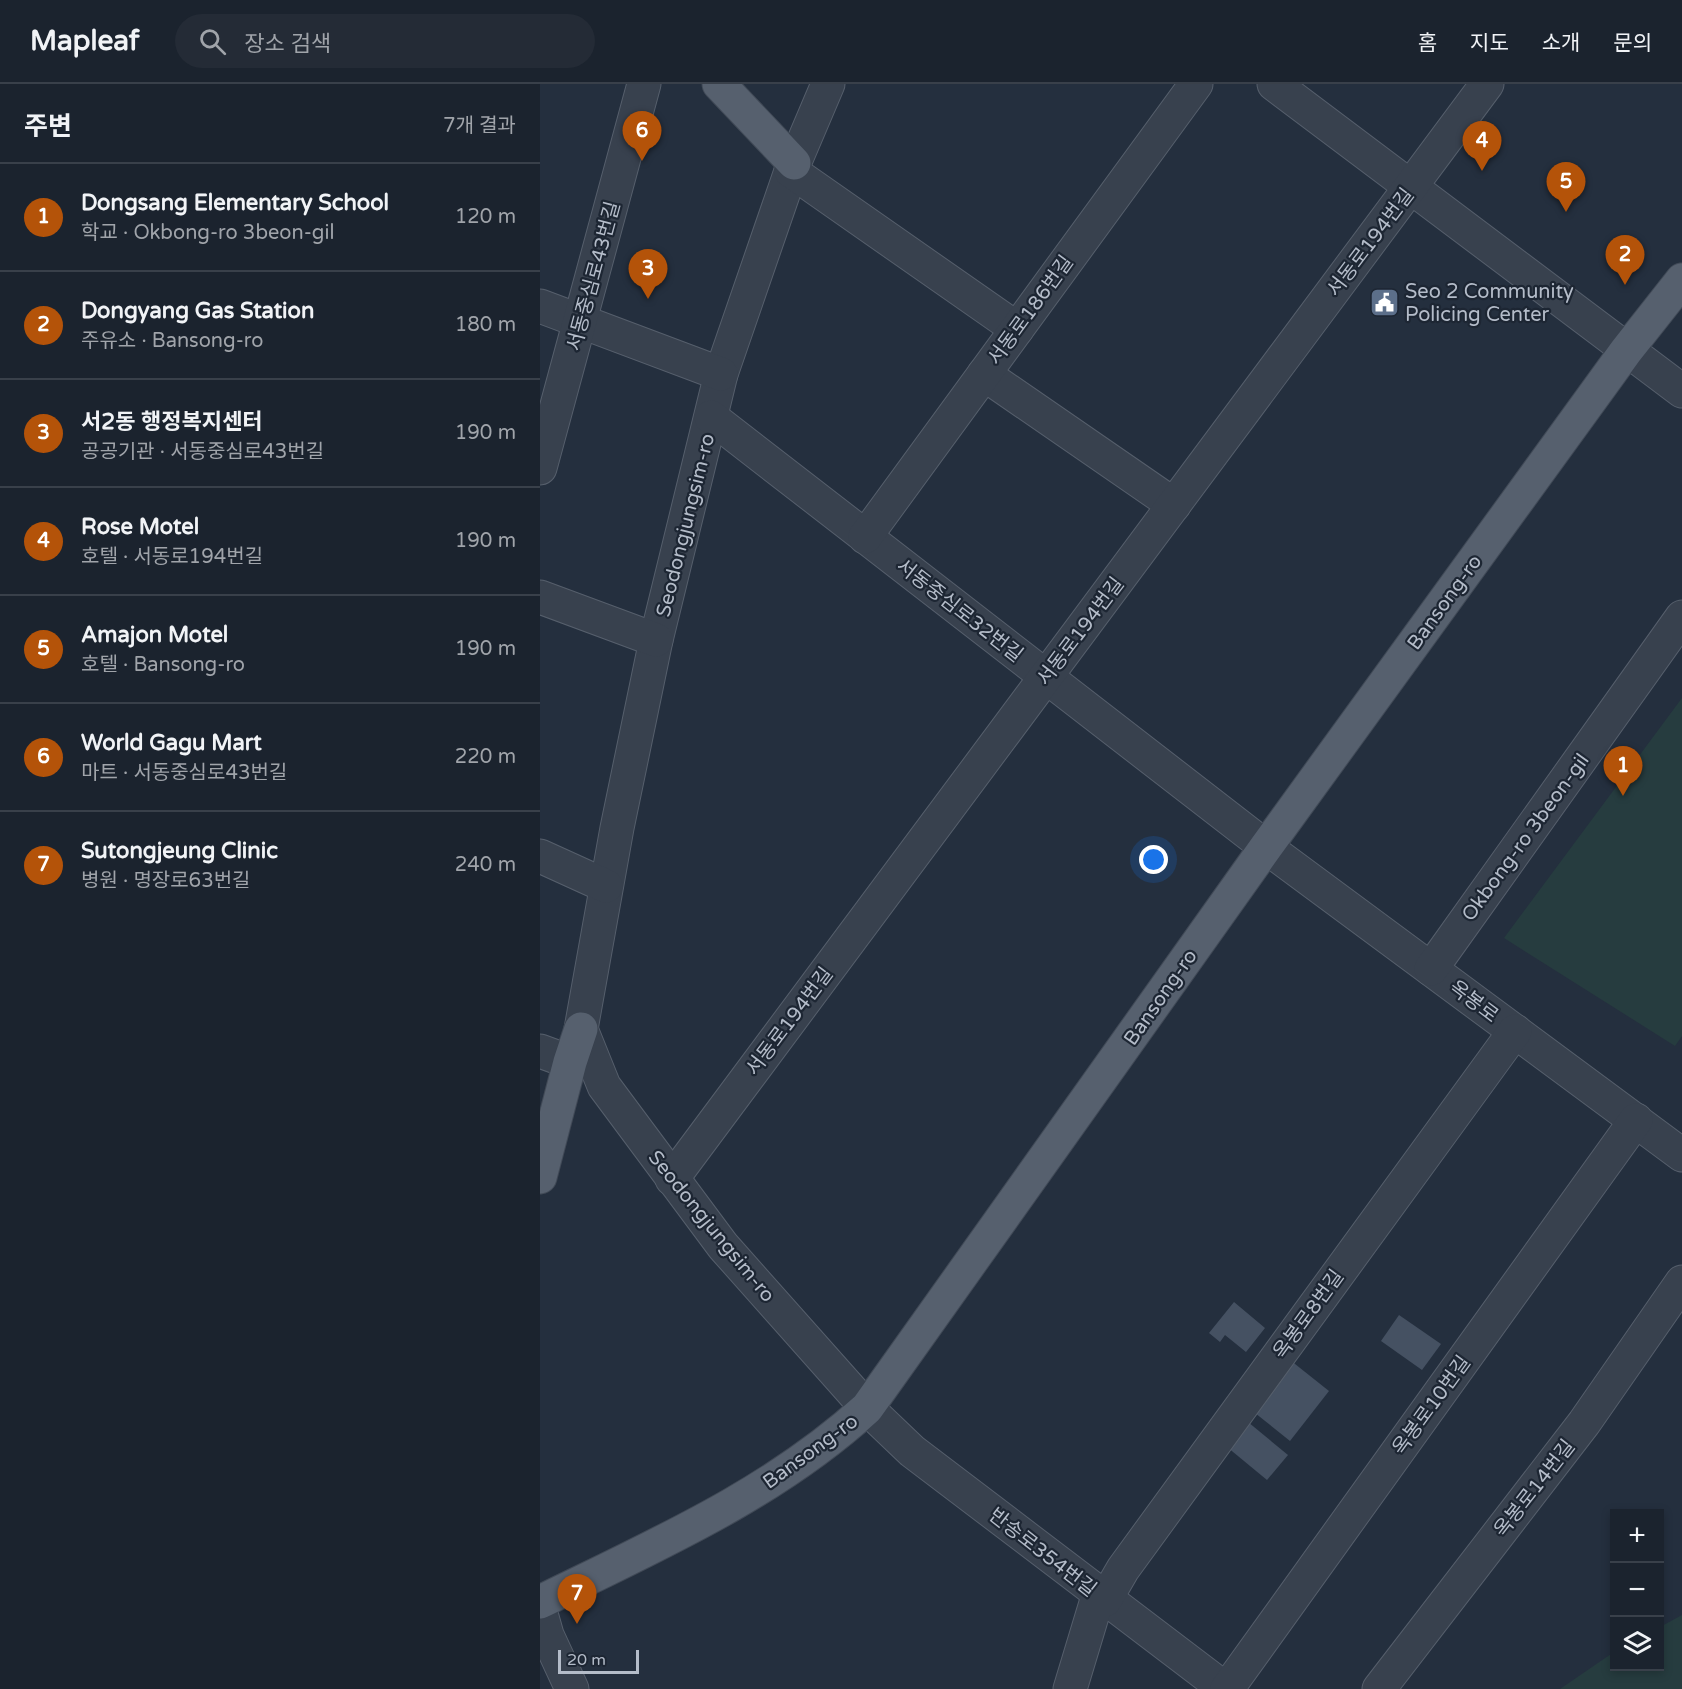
<!DOCTYPE html>
<html lang="ko">
<head>
<meta charset="utf-8">
<style>
	body { margin:0; font-family:"Varela Round","Noto Sans KR",sans-serif; background:#242b36; color:#f1f3f6 }
	.controls { position:absolute; right:18px; bottom:18px; display:grid; overflow:hidden; border-radius:0px; box-shadow:0 3px 9px #0003 }
	.controls button { width:54px; height:54px; display:grid; place-items:center; padding:0; border:0; border-bottom:2px solid #39404a; background:#1b232e; color:#f1f3f6; font:30px sans-serif }
	.scale { position:absolute; left:18px; bottom:15px; width:81px; box-sizing:border-box; padding-left:6px; border:3px solid #b4bcc9; border-top:0; font-size:16px; line-height:21px; white-space:nowrap; color:#b4bcc9; -webkit-text-stroke:4px #1d2633; paint-order:stroke }
	.you { position:absolute; left:614px; top:776px; width:21px; height:21px; margin:-15px; border:4px solid #fff; border-radius:50%; background:#1a73e8; box-shadow:0 0 0 9px #1a73e833 }
	.badge { display:grid; place-items:center; width:39px; height:39px; border-radius:50%; background:#b45309; color:#fff; font-size:20px; font-weight:700 }
	.pin { position:absolute; translate:-50% -50px; filter:drop-shadow(0 2px 3px #0008) }
	.pin::after { content:''; position:absolute; top:32px; width:21px; height:18px; background:inherit; clip-path:polygon(0 0,100% 0,50% 100%) }
	.list { margin:0; padding:0; list-style:none }
	h2 { display:flex; justify-content:space-between; align-items:center; height:78px; margin:0; padding:0 24px; font-size:26px }
	h2 small { font-size:20px; font-weight:400; color:#a0a4aa }
	.list li { display:grid; grid-template-columns:39px 1fr auto; gap:18px; align-items:center; box-sizing:border-box; height:108px; padding:0 24px; border-top:2px solid #39404a }
	.list b { display:block; font-size:22px; white-space:nowrap }
	.list p { margin:0; font-size:20px; white-space:nowrap; color:#a0a4aa }
	.list em { font-size:20px; font-style:normal; color:#a0a4aa }
	.icon { flex:none; width:33px; height:33px; fill:none; stroke:currentColor; stroke-width:2; stroke-linecap:round; stroke-linejoin:round }
	.map { position:relative; flex:none; width:1142px; height:1605px; overflow:hidden }
	header { display:flex; align-items:center; gap:36px; box-sizing:border-box; height:84px; padding:0 30px; background:#1b232e; border-bottom:2px solid #39404a }
	header strong { font-size:28px }
	nav { display:flex; gap:33px; margin-inline-start:auto; font-size:21px }
	.search { width:420px; height:54px; background:#242b36; display:flex; align-items:center; gap:15px; box-sizing:border-box; padding:0 21px; border-radius:33px; color:#a0a4aa; font-size:22px }
	main { display:flex }
	aside { flex:1; background:#1b232e }
	.map>svg:first-child { display:block }
</style>
</head>
<body>
<header>
<strong>Mapleaf</strong>
<div class="search"><svg class="icon" aria-label="search" viewBox="0 0 24 24"><circle cx="10" cy="10" r="6"/><path d="M15 15l6 6"/></svg>장소 검색</div>
<nav><a>홈</a><a>지도</a><a>소개</a><a>문의</a></nav>
</header>
<main>
<aside>
<h2>주변<small>7개 결과</small></h2>
<ul class="list">
<li><span class="badge">1</span><div><b>Dongsang Elementary School</b><p>학교 · Okbong-ro 3beon-gil</p></div><em>120 m</em></li>
<li><span class="badge">2</span><div><b>Dongyang Gas Station</b><p>주유소 · Bansong-ro</p></div><em>180 m</em></li>
<li><span class="badge">3</span><div><b>서2동 행정복지센터</b><p>공공기관 · 서동중심로43번길</p></div><em>190 m</em></li>
<li><span class="badge">4</span><div><b>Rose Motel</b><p>호텔 · 서동로194번길</p></div><em>190 m</em></li>
<li><span class="badge">5</span><div><b>Amajon Motel</b><p>호텔 · Bansong-ro</p></div><em>190 m</em></li>
<li><span class="badge">6</span><div><b>World Gagu Mart</b><p>마트 · 서동중심로43번길</p></div><em>220 m</em></li>
<li><span class="badge">7</span><div><b>Sutongjeung Clinic</b><p>병원 · 명장로63번길</p></div><em>240 m</em></li>
</ul>
</aside>
<div class="map">
<svg width="1142" height="1605" viewBox="0 0 1142 1605">
	<rect width="100%" height="100%" fill="#242f3e"/>
	<g fill="#263c3f">
		<polygon points="1142,614 1142,952 1135,962 964,854"/>
		<polygon points="1142,1531 1142,1605 1020,1605 1074,1568 1074,1582 1120,1582 1120,1543"/>
	</g>
	<g fill="#455162">
		<polygon points="694,1218 725,1244 706,1268 685,1251 680,1258 669,1249"/>
		<polygon points="859,1231 901,1260 882,1286 841,1257"/>
		<polygon points="750,1276 789,1307 750,1357 710,1325"/>
		<polygon points="708,1338 748,1371 727,1396 687,1363"/>
	</g>
	<g fill="none" stroke-linecap="round" stroke-linejoin="round">
		<defs>
			<g id="minor">
				<polyline points="288,0 251,87 181,290 116,556 77,744 41,945 64,1002 183,1162 327,1324 372,1367 685,1605"/>
				<polyline points="734,0 1142,307"/>
				<polyline points="251,87 477,245"/>
				<polyline points="0,222 181,290"/>
				<polyline points="444,290 634,421"/>
				<polyline points="171,333 726,763 1142,1071"/>
				<polyline points="0,384 104,0"/>
				<polyline points="325,453 656,0"/>
				<polyline points="0,513 116,556"/>
				<polyline points="0,772 66,802"/>
				<polyline points="891,885 1142,533"/>
				<polyline points="0,967 30,978"/>
				<polyline points="132,1095 947,0"/>
				<polyline points="0,1526 7,1551 32,1605"/>
				<polyline points="530,1605 556,1519 565,1516 583,1485 975,947"/>
				<polyline points="687,1605 1096,1036"/>
				<polyline points="839,1605 1044,1339 1142,1198"/>
			</g>
			<g id="major">
				<polyline points="179,0 254,79"/>
				<polyline points="0,1093 30,978 41,945"/>
				<path d="M0,1518C114,1462 233,1410 327,1324L726,763L1086,267L1142,196"/>
			</g>
		</defs>
		<use href="#minor" stroke="#565f6c" stroke-width="35"/>
		<use href="#major" stroke="#414a57" stroke-width="35"/>
		<use href="#minor" stroke="#38414e" stroke-width="33"/>
		<use href="#major" stroke="#56606e" stroke-width="33"/>
	</g>
	<defs>
		<symbol id="civic-square" viewBox="-11 -11 22 22"><rect x="-9" y="-9" width="18" height="18" rx="4" fill="#5c6f8a" stroke="#1d2633"/><path d="M-.6-6.5H3V-4.5H.6V-3L4-1V1h2V6H-6V1h2V-1L-.6-3ZM-1.2 2.5V6h2.4V2.5Z" fill="#fff"/></symbol>
	</defs>
	<g fill-rule="evenodd">
		<use href="#civic-square" x="828" y="202" width="33" height="33"/>
	</g>
	<g text-anchor="middle" stroke-width="4.5" stroke-linejoin="round" paint-order="stroke">
		<g font-size="20" fill="#b4bcc9" stroke="#1d2633">
			<text transform="translate(830 158) rotate(-53)" y="7">서동로194번길</text>
			<text transform="translate(53 192) rotate(-75)" y="7">서동중심로43번길</text>
			<text transform="translate(490 226) rotate(-54)" y="7">서동로186번길</text>
			<text transform="translate(145 441) rotate(-76)" y="7">Seodongjungsim-ro</text>
			<text transform="translate(904 518) rotate(-54)" y="7">Bansong-ro</text>
			<text transform="translate(420 526) rotate(38)" y="7">서동중심로32번길</text>
			<text transform="translate(540 547) rotate(-53)" y="7">서동로194번길</text>
			<text transform="translate(985 753) rotate(-54)" y="7">Okbong-ro 3beon-gil</text>
			<text transform="translate(620 913) rotate(-55)" y="7">Bansong-ro</text>
			<text transform="translate(934 917) rotate(37)" y="7">옥봉로</text>
			<text transform="translate(249 937) rotate(-53)" y="7">서동로194번길</text>
			<text transform="translate(172 1142) rotate(51)" y="7">Seodongjungsim-ro</text>
			<text transform="translate(768 1230) rotate(-54)" y="7">옥봉로8번길</text>
			<text transform="translate(891 1321) rotate(-54)" y="7">옥봉로10번길</text>
			<text transform="translate(270 1367) rotate(-36)" y="7">Bansong-ro</text>
			<text transform="translate(994 1404) rotate(-52)" y="7">옥봉로14번길</text>
			<text transform="translate(503 1468) rotate(38)" y="7">반송로354번길</text>
		</g>
		<g font-size="20" fill="#b4bcc9" stroke="#1d2633" text-anchor="start">
			<text x="865" y="214">Seo 2 Community<tspan x="865" dy="23">Policing Center</tspan></text>
		</g>
	</g>
</svg>
<div class="controls">
<button>+</button>
<button>−</button>
<button><svg class="icon" aria-label="layers" viewBox="0 0 24 24"><path d="M12 4l9 5-9 5-9-5zM3 14l9 5 9-5"/></svg></button>
</div>
<div class="scale">20 m</div>
<div class="you"></div>
<div class="pin badge" style="left:1083px;top:712px">1</div>
<div class="pin badge" style="left:1085px;top:201px">2</div>
<div class="pin badge" style="left:108px;top:215px">3</div>
<div class="pin badge" style="left:942px;top:87px">4</div>
<div class="pin badge" style="left:1026px;top:128px">5</div>
<div class="pin badge" style="left:102px;top:77px">6</div>
<div class="pin badge" style="left:37px;top:1540px">7</div>
</div>
</main>
</body>
</html>
